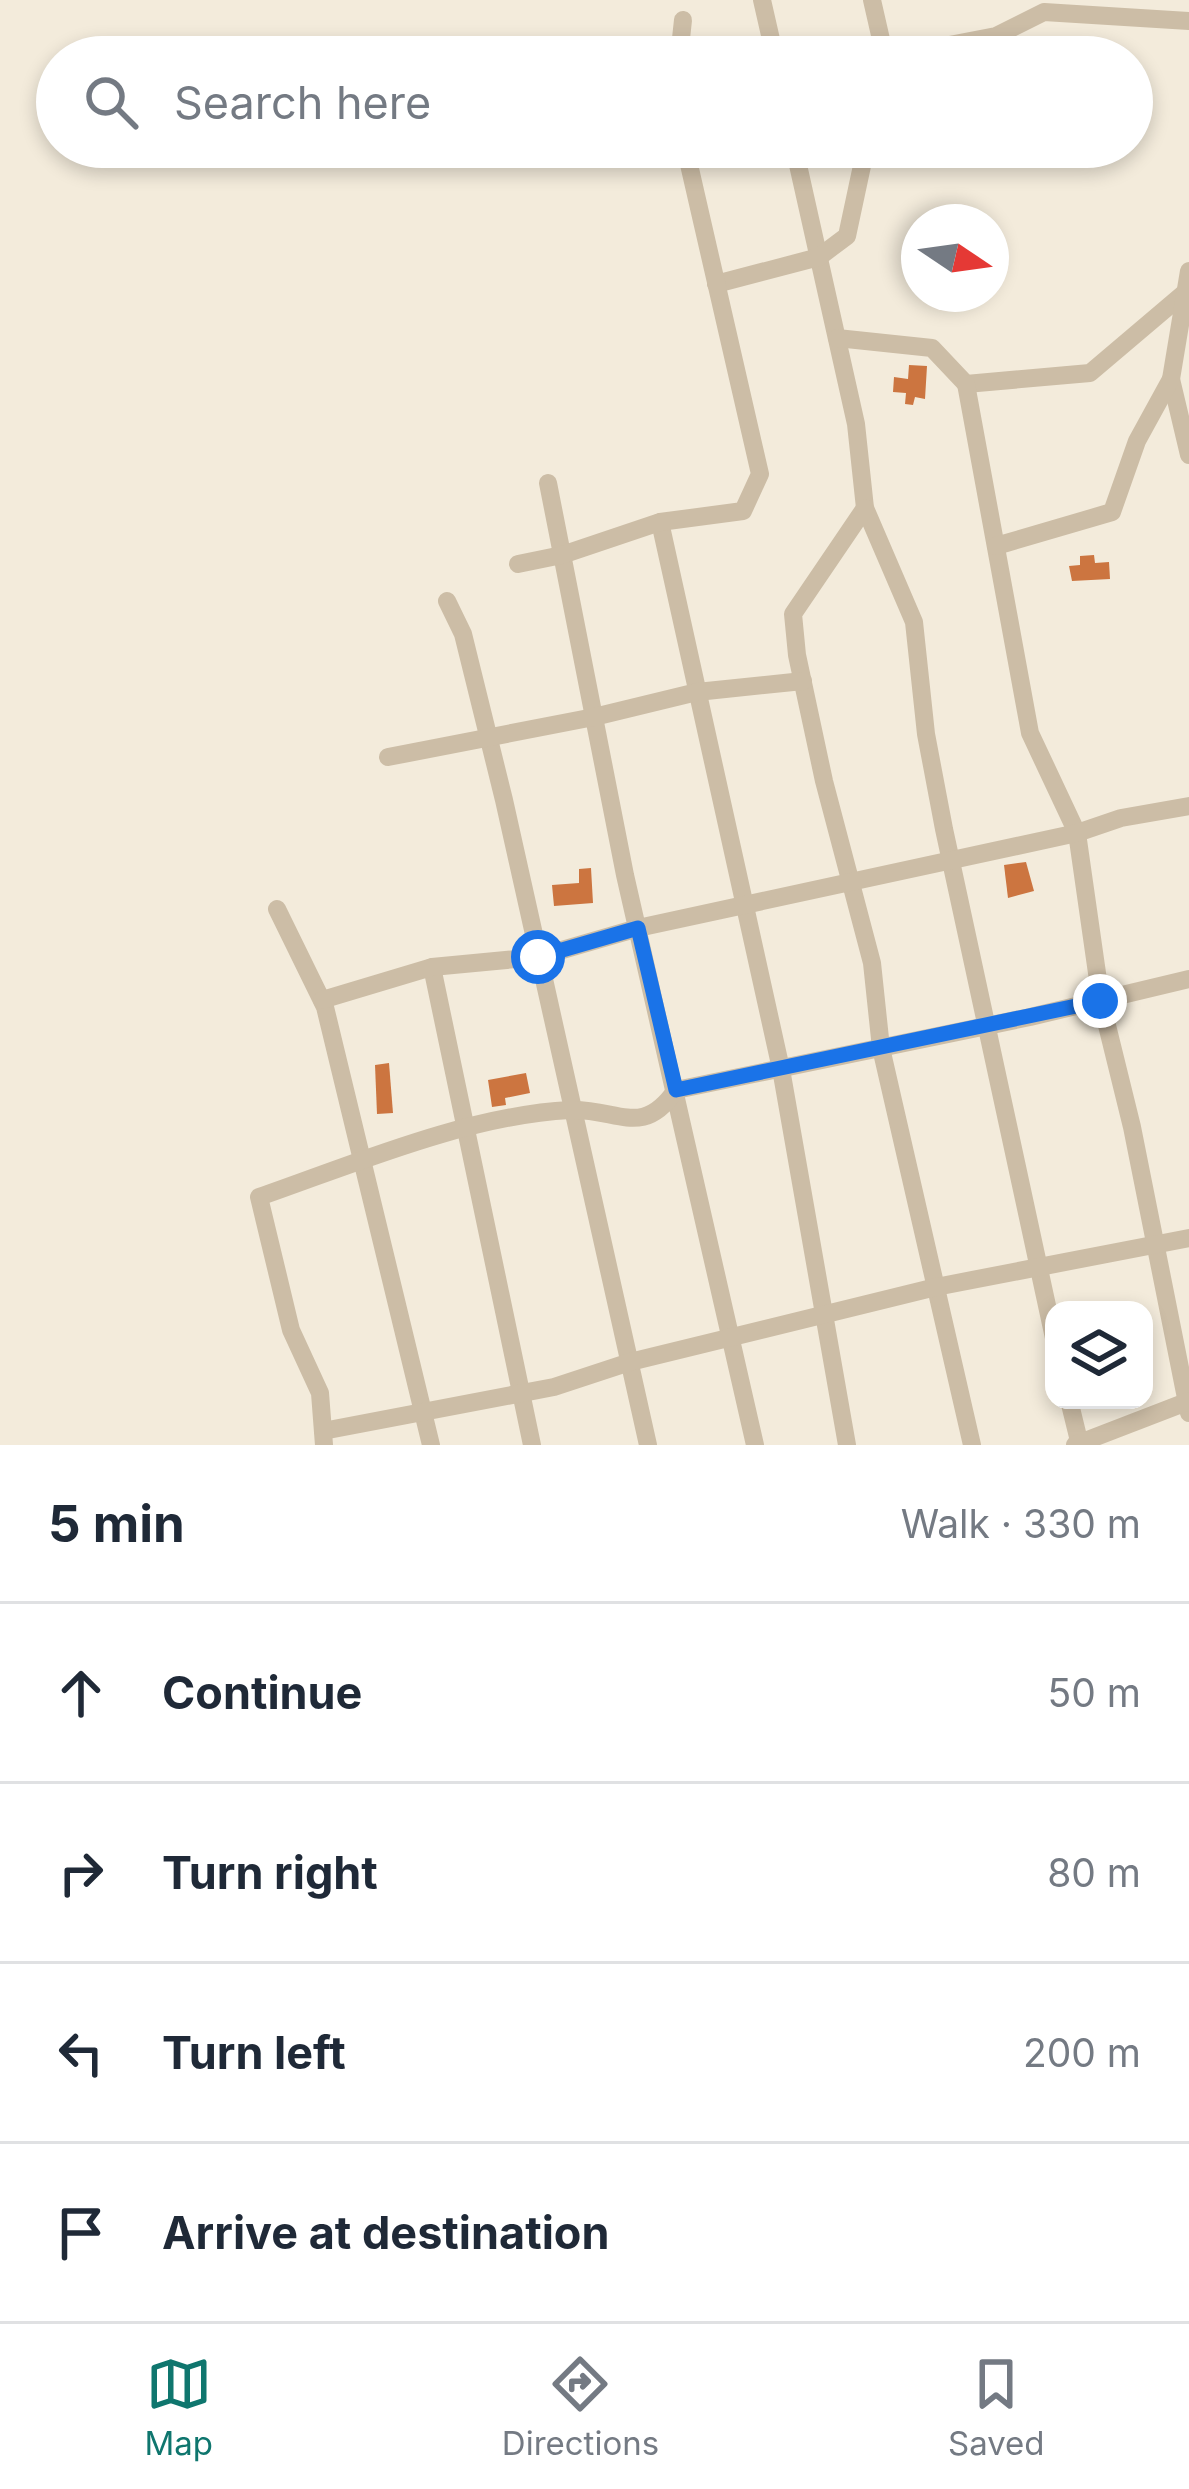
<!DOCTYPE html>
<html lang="en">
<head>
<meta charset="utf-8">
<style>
	body { margin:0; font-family:Inter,sans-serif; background:#f6f6f7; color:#1f2937 }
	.controls { position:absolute; right:36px; bottom:36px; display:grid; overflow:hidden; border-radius:24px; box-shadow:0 6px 18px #0003 }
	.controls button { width:108px; height:108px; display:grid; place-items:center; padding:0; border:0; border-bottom:3px solid #e0e1e3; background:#fff; color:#1f2937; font:60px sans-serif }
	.compass { position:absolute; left:901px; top:204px; width:108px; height:108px; border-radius:50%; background:#fff; box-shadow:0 6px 18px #0003; rotate:103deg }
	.stop { position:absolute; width:36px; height:36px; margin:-27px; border:9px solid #1a73e8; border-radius:50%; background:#fff }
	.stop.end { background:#1a73e8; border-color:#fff; box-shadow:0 3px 12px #0008 }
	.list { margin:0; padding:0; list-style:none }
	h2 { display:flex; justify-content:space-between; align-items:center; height:156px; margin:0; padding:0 48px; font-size:51px }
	h2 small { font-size:39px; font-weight:400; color:#747a83 }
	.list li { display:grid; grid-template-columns:78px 1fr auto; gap:36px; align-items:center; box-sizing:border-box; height:180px; padding:0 48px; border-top:3px solid #e0e1e3 }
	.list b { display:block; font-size:45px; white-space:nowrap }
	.list em { font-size:39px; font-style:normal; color:#747a83 }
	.icon { flex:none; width:66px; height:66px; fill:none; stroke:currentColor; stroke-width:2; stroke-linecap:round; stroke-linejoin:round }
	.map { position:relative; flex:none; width:1189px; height:1445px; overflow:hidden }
	.search { position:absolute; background:#fff; box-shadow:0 6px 18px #0003; left:36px; right:36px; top:36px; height:132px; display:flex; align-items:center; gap:30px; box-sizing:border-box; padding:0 42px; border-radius:66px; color:#747a83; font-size:45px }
	.sheet { height:876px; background:#fff }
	nav { display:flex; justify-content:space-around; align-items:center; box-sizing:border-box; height:168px; border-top:3px solid #e0e1e3; background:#fff; font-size:33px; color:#747a83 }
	nav a { display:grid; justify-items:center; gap:6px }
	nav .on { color:#0f766e }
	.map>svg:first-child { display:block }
</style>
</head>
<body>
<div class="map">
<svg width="1189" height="1445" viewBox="0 0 1189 1445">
	<rect width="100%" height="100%" fill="#f3ebdb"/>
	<g fill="#cc7540">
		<polygon points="909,365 927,366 925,399 915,397 913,405 905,404 906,393 893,392 894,377 908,379"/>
		<polygon points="1094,555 1095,563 1109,562 1110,579 1072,581 1069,566 1080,565 1080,556"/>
		<polygon points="1026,862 1034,891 1008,898 1004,865"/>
		<polygon points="591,868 593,903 554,906 552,885 579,883 579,869"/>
		<polygon points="389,1063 393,1113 377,1114 375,1065"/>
		<polygon points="526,1073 530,1093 505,1098 506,1105 492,1107 488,1080"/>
	</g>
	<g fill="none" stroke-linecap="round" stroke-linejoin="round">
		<g stroke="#ccbda6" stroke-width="18">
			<polyline points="762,0 775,57"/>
			<polyline points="872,0 885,57"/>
			<polyline points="679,57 683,20"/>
			<polyline points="887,57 996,36 1044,12 1189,21"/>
			<polyline points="794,147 856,424 865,508 914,622 926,734 944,829 1054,1338"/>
			<polyline points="716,284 819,257 847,236 866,147"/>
			<polyline points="837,338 932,348 966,384 1090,373 1189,289"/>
			<polyline points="1171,379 1189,455"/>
			<polyline points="966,384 1030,733 1077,833 1101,1001 1132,1127 1189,1413"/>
			<polyline points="548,483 625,875 755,1445"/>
			<polyline points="865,508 793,614 797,655 824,781 872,963 881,1048 972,1445"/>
			<polyline points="660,522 781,1069 847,1445"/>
			<polyline points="996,546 1112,512 1137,441 1171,379 1189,271"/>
			<polyline points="518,564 562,555 660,522 743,511 760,474 685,147"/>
			<polyline points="447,601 463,634 504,800 648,1445"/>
			<polyline points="388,757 594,717 697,692 803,681"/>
			<polyline points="277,909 325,1007 431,1445"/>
			<polyline points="432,967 532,1445"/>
			<polyline points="322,1000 432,967 538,957 638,928 1077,833 1121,818 1189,806"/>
			<polyline points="1069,1400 1080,1445"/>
			<polyline points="323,1431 554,1387 630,1362 936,1287 1189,1238"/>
			<path d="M324,1445L320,1393L291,1330L259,1197C354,1164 469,1115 570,1110C618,1108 642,1139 676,1090L1030,1017L1189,979"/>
			<polyline points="1075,1445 1189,1401"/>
		</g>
	</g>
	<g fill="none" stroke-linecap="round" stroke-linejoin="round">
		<polyline stroke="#1a73e8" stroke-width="15" points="538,957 638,928 676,1090 1100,1001"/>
	</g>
</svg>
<div class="controls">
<button><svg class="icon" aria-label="layers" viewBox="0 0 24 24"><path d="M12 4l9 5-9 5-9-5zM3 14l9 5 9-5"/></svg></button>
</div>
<svg class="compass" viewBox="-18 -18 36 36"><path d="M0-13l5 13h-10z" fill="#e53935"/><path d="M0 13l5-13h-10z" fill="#747a83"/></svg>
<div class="stop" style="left:538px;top:957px"></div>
<div class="stop end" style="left:1100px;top:1001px"></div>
<div class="search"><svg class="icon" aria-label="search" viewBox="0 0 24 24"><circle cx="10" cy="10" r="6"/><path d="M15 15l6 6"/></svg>Search here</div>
</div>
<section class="sheet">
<h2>5 min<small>Walk · 330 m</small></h2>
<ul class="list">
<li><svg class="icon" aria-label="ahead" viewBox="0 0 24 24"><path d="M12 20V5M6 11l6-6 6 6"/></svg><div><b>Continue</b></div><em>50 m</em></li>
<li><svg class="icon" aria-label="right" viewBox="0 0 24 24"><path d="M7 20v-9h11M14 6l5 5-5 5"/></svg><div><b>Turn right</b></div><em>80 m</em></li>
<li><svg class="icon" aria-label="left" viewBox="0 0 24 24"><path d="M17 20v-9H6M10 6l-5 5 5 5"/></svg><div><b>Turn left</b></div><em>200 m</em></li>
<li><svg class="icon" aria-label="arrive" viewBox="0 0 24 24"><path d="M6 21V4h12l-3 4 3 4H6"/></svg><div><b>Arrive at destination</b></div></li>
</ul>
</section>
<nav>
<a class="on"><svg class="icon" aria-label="map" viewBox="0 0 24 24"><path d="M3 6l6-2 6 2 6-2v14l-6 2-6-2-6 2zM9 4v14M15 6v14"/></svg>Map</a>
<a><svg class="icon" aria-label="directions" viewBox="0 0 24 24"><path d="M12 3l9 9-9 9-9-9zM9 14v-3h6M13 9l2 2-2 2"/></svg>Directions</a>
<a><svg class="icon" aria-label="saved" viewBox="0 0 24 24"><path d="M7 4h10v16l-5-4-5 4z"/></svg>Saved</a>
</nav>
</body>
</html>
